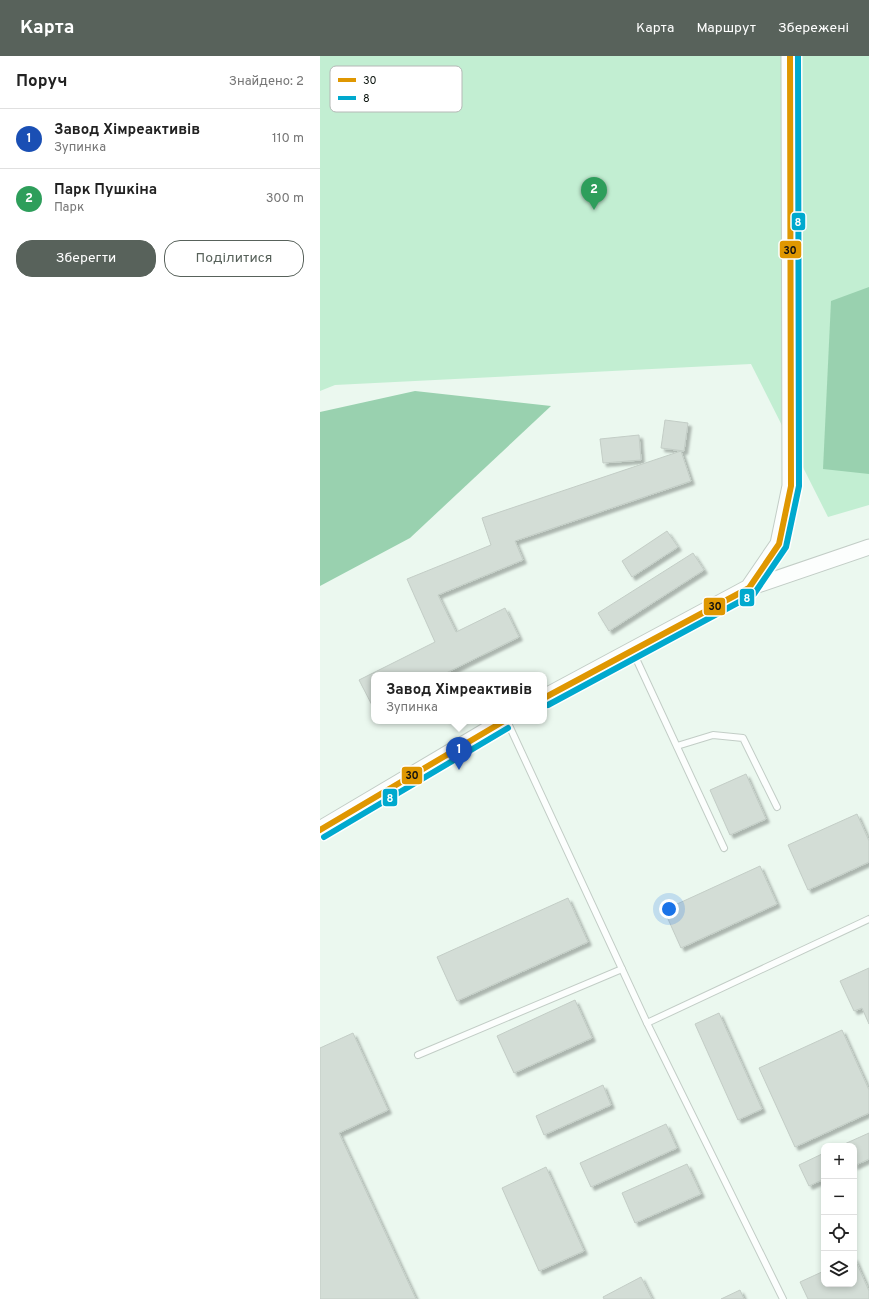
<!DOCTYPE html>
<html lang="uk">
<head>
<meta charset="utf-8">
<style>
	body { margin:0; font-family:Overpass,sans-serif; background:#f6f6f6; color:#222 }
	.controls { position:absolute; right:12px; bottom:12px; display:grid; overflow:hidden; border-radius:8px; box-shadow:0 2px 6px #0003 }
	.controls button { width:36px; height:36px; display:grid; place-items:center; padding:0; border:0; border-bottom:1px solid #e0e0e0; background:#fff; color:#222; font:20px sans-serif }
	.you { position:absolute; left:349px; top:853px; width:14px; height:14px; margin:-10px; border:3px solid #fff; border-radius:50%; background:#1a73e8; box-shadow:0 0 0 6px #1a73e833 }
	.badge { display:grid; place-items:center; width:26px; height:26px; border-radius:50%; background:#58625b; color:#fff; font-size:13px; font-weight:700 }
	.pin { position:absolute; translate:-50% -33px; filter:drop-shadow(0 1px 2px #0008) }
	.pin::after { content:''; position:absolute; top:21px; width:14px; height:12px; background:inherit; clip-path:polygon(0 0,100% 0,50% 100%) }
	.popup { position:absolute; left:51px; top:616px; width:176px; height:52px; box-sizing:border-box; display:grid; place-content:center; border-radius:8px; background:#fff; filter:drop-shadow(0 1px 3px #0005); font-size:13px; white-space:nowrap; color:#767676 }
	.popup b { font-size:15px; color:#222 }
	.popup::after { content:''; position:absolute; left:50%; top:100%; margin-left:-8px; border:8px solid transparent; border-top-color:#fff }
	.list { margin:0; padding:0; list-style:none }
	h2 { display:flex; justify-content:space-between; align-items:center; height:52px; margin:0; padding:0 16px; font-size:17px }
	h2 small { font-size:13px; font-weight:400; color:#767676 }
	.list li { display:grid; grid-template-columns:26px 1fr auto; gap:12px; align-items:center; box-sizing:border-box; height:60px; padding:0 16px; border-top:1px solid #e0e0e0 }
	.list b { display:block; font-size:15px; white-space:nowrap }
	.list p { margin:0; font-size:13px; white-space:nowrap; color:#767676 }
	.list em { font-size:13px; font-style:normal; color:#767676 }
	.actions { display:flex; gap:8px; padding:12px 16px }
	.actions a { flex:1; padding:9px 0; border:1px solid #58625b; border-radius:16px; text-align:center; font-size:14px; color:#58625b }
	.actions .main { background:#58625b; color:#fff }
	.icon { flex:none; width:22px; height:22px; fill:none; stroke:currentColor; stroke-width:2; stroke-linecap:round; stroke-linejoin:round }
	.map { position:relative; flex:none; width:549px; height:1243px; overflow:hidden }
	header { display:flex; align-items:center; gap:24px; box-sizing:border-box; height:56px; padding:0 20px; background:#58625b; color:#fff }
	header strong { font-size:19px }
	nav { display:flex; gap:22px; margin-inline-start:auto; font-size:14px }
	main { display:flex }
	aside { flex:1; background:#fff }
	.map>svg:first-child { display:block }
</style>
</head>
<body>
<header>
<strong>Карта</strong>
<nav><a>Карта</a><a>Маршрут</a><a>Збережені</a></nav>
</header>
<main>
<aside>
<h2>Поруч<small>Знайдено: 2</small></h2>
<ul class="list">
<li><span class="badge" style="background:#1a4fb4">1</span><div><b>Завод Хімреактивів</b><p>Зупинка</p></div><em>110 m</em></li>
<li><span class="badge" style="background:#2e9e5b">2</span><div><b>Парк Пушкіна</b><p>Парк</p></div><em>300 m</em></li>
</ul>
<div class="actions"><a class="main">Зберегти</a><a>Поділитися</a></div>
</aside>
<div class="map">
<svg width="549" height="1243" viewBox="0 0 549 1243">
	<defs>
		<filter id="shadow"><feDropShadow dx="3.5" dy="3.5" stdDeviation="1" flood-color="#0004"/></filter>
	</defs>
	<rect width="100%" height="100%" fill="#ebf8ef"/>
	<polygon fill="#c2eed2" points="0,0 549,0 549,449 508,461 431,308 15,329 0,335"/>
	<g fill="#99d1af">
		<polygon points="549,231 549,418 503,413 511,245"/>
		<polygon points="95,335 231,350 90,482 0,530 0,356"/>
	</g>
	<g fill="#d3ddd6" stroke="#c3cdc6" filter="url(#shadow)">
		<polygon points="345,364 368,367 364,395 341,392"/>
		<polygon points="319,379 321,404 283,407 280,383"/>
		<polygon points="361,395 371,425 195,485 203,504 118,539 136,576 185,552 199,581 122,619 54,619 54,653 39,624 115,586 87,523 171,489 162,462"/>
		<polygon points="347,475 358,491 312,521 302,505"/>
		<polygon points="373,497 384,514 289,575 278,557"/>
		<polygon points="426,718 446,763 410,779 390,734"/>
		<polygon points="537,758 549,785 549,806 488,834 468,789"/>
		<polygon points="440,810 457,848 361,892 344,854"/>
		<polygon points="248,842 268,886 137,945 117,901"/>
		<polygon points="549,912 549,968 542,952 534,955 520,925"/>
		<polygon points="255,944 272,982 194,1017 177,980"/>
		<polygon points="399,957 442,1053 418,1064 375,968"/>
		<polygon points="522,974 549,1034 549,1057 475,1091 439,1012"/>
		<polygon points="33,977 68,1054 19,1077 96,1243 0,1243 0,992"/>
		<polygon points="283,1029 291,1049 224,1079 216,1060"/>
		<polygon points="346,1068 357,1092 271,1131 260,1107"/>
		<polygon points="549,1077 549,1103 534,1110 534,1090 520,1090"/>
		<polygon points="504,1097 504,1123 489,1130 479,1109"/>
		<polygon points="367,1108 381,1138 315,1167 302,1137"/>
		<polygon points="226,1111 264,1195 219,1215 182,1132"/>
		<polygon points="534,1201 549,1235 549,1243 488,1243 480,1226 504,1215 504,1228 534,1228"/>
		<polygon points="321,1221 332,1243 284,1243 283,1241"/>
		<polygon points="420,1234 424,1243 401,1243"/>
	</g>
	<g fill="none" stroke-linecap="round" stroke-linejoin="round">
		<defs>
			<g id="service">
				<polyline points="313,596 404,792"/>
				<polyline points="187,665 327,967 463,1243"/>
				<polyline points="357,690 393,679 423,682 457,751"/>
				<polyline points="327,967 549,863"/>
				<polyline points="98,999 302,913"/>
			</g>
			<polyline id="tertiary" points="429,532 549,491"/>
			<g id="secondary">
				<polyline points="224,642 429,532 459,488 471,430 470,0"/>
				<polyline points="0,774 184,665"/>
			</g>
		</defs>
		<use href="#service" stroke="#c2cdc6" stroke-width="8"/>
		<use href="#tertiary" stroke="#c2cdc6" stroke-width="17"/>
		<use href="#secondary" stroke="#c2cdc6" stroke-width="19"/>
		<use href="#service" stroke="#fcfefd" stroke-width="6"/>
		<use href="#tertiary" stroke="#fcfefd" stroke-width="15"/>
		<use href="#secondary" stroke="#fcfefd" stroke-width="17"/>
		<defs>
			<g id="bus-1">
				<polyline points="224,642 429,532 459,488 471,430 470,0"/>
				<polyline points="0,774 184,665"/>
			</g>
			<g id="bus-2">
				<polyline points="228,649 434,538 466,491 479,430 478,0"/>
				<polyline points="4,781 188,672"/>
			</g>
		</defs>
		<use href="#bus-1" stroke="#fff" stroke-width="9"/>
		<use href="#bus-2" stroke="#fff" stroke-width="9"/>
		<use href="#bus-1" stroke="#df9701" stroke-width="6"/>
		<use href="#bus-2" stroke="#00a9ce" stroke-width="6"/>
	</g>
	<rect x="10" y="10" width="132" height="46" rx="6" fill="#fff" stroke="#b5b8b6" stroke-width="1"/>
	<rect x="18" y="22" width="18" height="4" fill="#df9701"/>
	<rect x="18" y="40" width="18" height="4" fill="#00a9ce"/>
	<g font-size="11" fill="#09120c">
		<text x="43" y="28">30</text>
		<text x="43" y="46">8</text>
	</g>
	<g stroke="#fff" stroke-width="1.5">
		<rect x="471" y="156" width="15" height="19" rx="4" fill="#00a9ce"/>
		<rect x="459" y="184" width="23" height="19" rx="4" fill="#df9701"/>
		<rect x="419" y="532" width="16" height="19" rx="4" fill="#00a9ce"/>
		<rect x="383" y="541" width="23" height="19" rx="4" fill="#df9701"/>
		<rect x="81" y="710" width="22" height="19" rx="4" fill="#df9701"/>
		<rect x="62" y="732" width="16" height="19" rx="4" fill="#00a9ce"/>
	</g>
	<g font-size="11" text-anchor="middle" font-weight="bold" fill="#fff">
		<text x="478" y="170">8</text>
		<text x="427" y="546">8</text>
		<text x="70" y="746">8</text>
	</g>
	<g font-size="11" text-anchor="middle" font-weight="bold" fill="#111">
		<text x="470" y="198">30</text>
		<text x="395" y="554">30</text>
		<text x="92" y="723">30</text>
	</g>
</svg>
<div class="controls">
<button>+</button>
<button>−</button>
<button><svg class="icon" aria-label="locate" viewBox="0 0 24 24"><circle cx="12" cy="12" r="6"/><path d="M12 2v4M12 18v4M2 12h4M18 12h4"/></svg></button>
<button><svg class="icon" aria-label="layers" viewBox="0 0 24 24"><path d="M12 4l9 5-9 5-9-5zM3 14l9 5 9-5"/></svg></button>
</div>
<div class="you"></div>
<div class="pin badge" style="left:139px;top:714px;background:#1a4fb4">1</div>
<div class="popup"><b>Завод Хімреактивів</b>Зупинка</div>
<div class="pin badge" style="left:274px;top:154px;background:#2e9e5b">2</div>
</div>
</main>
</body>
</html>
